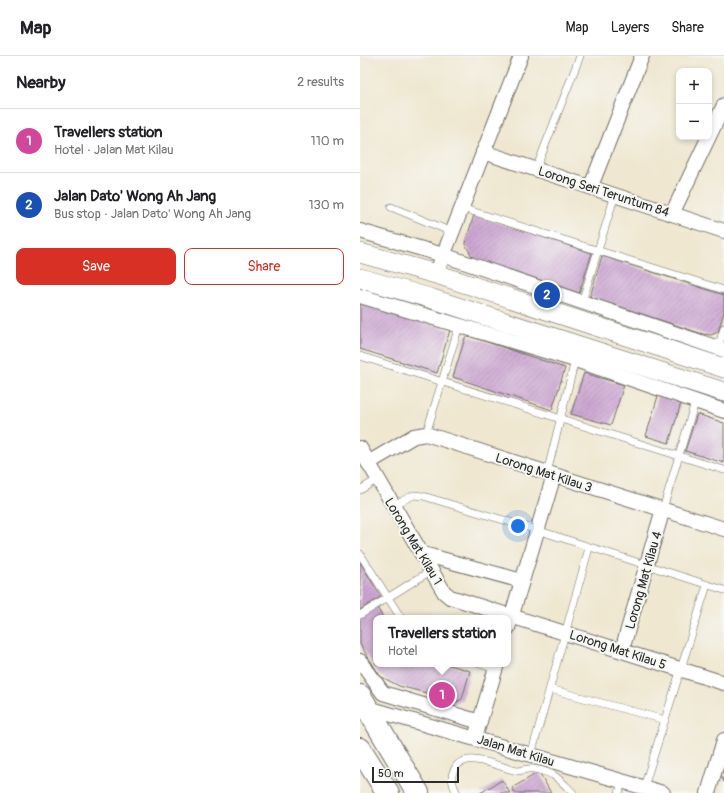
<!DOCTYPE html>
<html lang="en">
<head>
<meta charset="utf-8">
<style>
	body { margin:0; font-family:Pangolin,sans-serif; background:#f2f2f2; color:#202124 }
	.controls { position:absolute; right:12px; top:12px; display:grid; overflow:hidden; border-radius:8px; box-shadow:0 2px 6px #0003 }
	.controls button { width:36px; height:36px; display:grid; place-items:center; padding:0; border:0; border-bottom:1px solid #e0e0e0; background:#fff; color:#202124; font:20px sans-serif }
	.scale { position:absolute; left:12px; bottom:10px; width:87px; box-sizing:border-box; padding-left:4px; border:2px solid #2b2b2b; border-top:0; font-size:11px; line-height:14px; white-space:nowrap; color:#2b2b2b; -webkit-text-stroke:3px #f6f6f2; paint-order:stroke }
	.you { position:absolute; left:158px; top:470px; width:14px; height:14px; margin:-10px; border:3px solid #fff; border-radius:50%; background:#1a73e8; box-shadow:0 0 0 6px #1a73e833 }
	.badge { display:grid; place-items:center; width:26px; height:26px; border-radius:50%; background:#d93025; color:#fff; font-size:13px; font-weight:700 }
	.pin { position:absolute; translate:-50% -50%; border:2px solid #fff; box-shadow:0 1px 4px #0006 }
	.popup { position:absolute; left:13px; top:559px; width:138px; height:52px; box-sizing:border-box; display:grid; place-content:center; border-radius:8px; background:#fff; filter:drop-shadow(0 1px 3px #0005); font-size:13px; white-space:nowrap; color:#757577 }
	.popup b { font-size:15px; color:#202124 }
	.popup::after { content:''; position:absolute; left:50%; top:100%; margin-left:-8px; border:8px solid transparent; border-top-color:#fff }
	.list { margin:0; padding:0; list-style:none }
	h2 { display:flex; justify-content:space-between; align-items:center; height:52px; margin:0; padding:0 16px; font-size:17px }
	h2 small { font-size:13px; font-weight:400; color:#757577 }
	.list li { display:grid; grid-template-columns:26px 1fr auto; gap:12px; align-items:center; box-sizing:border-box; height:64px; padding:0 16px; border-top:1px solid #e0e0e0 }
	.list b { display:block; font-size:15px; white-space:nowrap }
	.list p { margin:0; font-size:13px; white-space:nowrap; color:#757577 }
	.list em { font-size:13px; font-style:normal; color:#757577 }
	.actions { display:flex; gap:8px; padding:12px 16px }
	.actions a { flex:1; padding:9px 0; border:1px solid #d93025; border-radius:8px; text-align:center; font-size:14px; color:#d93025 }
	.actions .main { background:#d93025; color:#fff }
	.map { position:relative; flex:none; width:364px; height:737px; overflow:hidden }
	header { display:flex; align-items:center; gap:24px; box-sizing:border-box; height:56px; padding:0 20px; background:#fff; border-bottom:1px solid #e0e0e0 }
	header strong { font-size:19px }
	nav { display:flex; gap:22px; margin-inline-start:auto; font-size:14px }
	main { display:flex }
	aside { flex:1; background:#fff }
	.map>svg:first-child { display:block }
</style>
</head>
<body>
<header>
<strong>Map</strong>
<nav><a>Map</a><a>Layers</a><a>Share</a></nav>
</header>
<main>
<aside>
<h2>Nearby<small>2 results</small></h2>
<ul class="list">
<li><span class="badge" style="background:#d1479c">1</span><div><b>Travellers station</b><p>Hotel · Jalan Mat Kilau</p></div><em>110 m</em></li>
<li><span class="badge" style="background:#1a4fb4">2</span><div><b>Jalan Dato' Wong Ah Jang</b><p>Bus stop · Jalan Dato' Wong Ah Jang</p></div><em>130 m</em></li>
</ul>
<div class="actions"><a class="main">Save</a><a>Share</a></div>
</aside>
<div class="map">
<svg width="364" height="737" viewBox="0 0 364 737">
	<defs>
		<pattern id="building-hatch" width="6" height="6" patternUnits="userSpaceOnUse"><rect width="6" height="6" fill="#cca5d2"/><path d="M-1 1l2-2M0 6l6-6M5 7l2-2" fill="none" stroke="#a687ab"/></pattern>
	</defs>
	<rect width="100%" height="100%" fill="#f6f6f2"/>
	<filter id="ink" filterUnits="userSpaceOnUse"><feTurbulence type="fractalNoise" baseFrequency=".025" numOctaves="2"/><feDisplacementMap in="SourceGraphic" scale="8" xChannelSelector="R" yChannelSelector="G"/><feConvolveMatrix kernelMatrix="1 2 1 2 8 2 1 2 1" color-interpolation-filters="sRGB"/></filter>
	<filter id="wash" filterUnits="userSpaceOnUse"><feTurbulence type="fractalNoise" baseFrequency=".012" numOctaves="4" result="noise"/><feDisplacementMap in="SourceGraphic" scale="16" xChannelSelector="R" yChannelSelector="G"/><feGaussianBlur stdDeviation="0.9" result="paint"/><feColorMatrix in="noise" values="0 0 0 0 0 0 0 0 0 0 0 0 0 0 0 0 0 1.4 0 .05"/><feComposite in="paint" operator="in"/></filter>
	<g filter="url(#wash)">
		<rect width="100%" height="100%" fill="#efe7d0"/>
		<g id="blocks">
			<g fill="url(#building-hatch)">
				<polygon points="114,159 232,197 219,237 113,202 105,188"/>
				<polygon points="242,200 364,239 364,256 358,276 351,279 343,278 230,241"/>
				<polygon points="0,245 90,274 77,317 0,293"/>
				<polygon points="106,279 205,312 192,354 93,321"/>
				<polygon points="224,317 264,329 251,369 211,358"/>
				<polygon points="298,340 321,347 309,387 286,380"/>
				<polygon points="337,358 364,367 364,407 325,395"/>
				<polygon points="0,506 21,541 0,554"/>
				<polygon points="17,551 23,562 16,562 16,608 87,608 110,615 102,643 91,649 86,647 86,642 39,630 20,620 0,588 0,562"/>
				<polygon points="364,709 364,726 361,720"/>
				<polygon points="179,716 191,737 155,737 152,732"/>
				<polygon points="142,724 150,737 120,737"/>
			</g>
		</g>
	</g>
	<g filter="url(#ink)">
		<use href="#blocks" fill-opacity="0" stroke="#706d65" stroke-width="1"/>
		<g fill="none" stroke-linecap="round" stroke-linejoin="round">
			<defs>
				<g id="service">
					<polyline points="176,113 220,0"/>
					<polyline points="31,151 92,176"/>
					<polyline points="102,152 364,234"/>
					<polyline points="222,246 255,139"/>
					<polyline points="358,292 364,272"/>
					<polyline points="0,300 364,414"/>
					<polyline points="66,378 99,270"/>
					<polyline points="187,417 215,304"/>
					<polyline points="0,434 18,423"/>
					<polyline points="33,449 54,439 63,440 177,474 364,534"/>
					<polyline points="303,453 335,346"/>
					<polyline points="0,498 41,562"/>
					<polyline points="0,559 72,514"/>
					<polyline points="119,608 136,613"/>
					<polyline points="190,633 305,664"/>
					<polyline points="171,699 229,492"/>
					<polyline points="284,731 347,529"/>
					<path d="M97,737C93,730 90,721 94,714C104,692 141,712 157,715C161,715 164,713 169,713C174,712 187,716 193,719C200,723 207,731 213,737"/>
					<polyline points="259,737 262,725"/>
				</g>
				<g id="minor">
					<polyline points="123,96 364,175"/>
					<polyline points="231,130 282,0"/>
					<polyline points="312,158 364,49"/>
					<polyline points="0,175 83,199 364,294"/>
					<polyline points="76,218 161,0"/>
					<polyline points="0,240 215,304 364,355"/>
					<polyline points="0,392 84,536 90,541 364,627"/>
					<polyline points="8,407 54,380 66,378 364,473"/>
					<polyline points="63,498 162,525"/>
					<polyline points="148,572 194,419"/>
					<polyline points="262,594 303,453"/>
					<polyline points="0,605 23,637 120,666"/>
					<polyline points="8,652 303,737"/>
					<polyline points="117,675 137,608"/>
					<polyline points="348,737 364,684"/>
				</g>
				<g id="secondary">
					<polyline points="0,197 76,218 364,312"/>
					<polyline points="0,222 73,243 364,336"/>
				</g>
				<g id="trunk">
					<polyline points="0,640 58,737"/>
					<polyline points="0,693 28,737"/>
				</g>
			</defs>
			<use href="#service" stroke="#706d65" stroke-width="8"/>
			<use href="#minor" stroke="#706d65" stroke-width="16"/>
			<use href="#secondary" stroke="#706d65" stroke-width="20"/>
			<use href="#trunk" stroke="#706d65" stroke-width="24"/>
			<use href="#service" stroke="#fff" stroke-width="7"/>
			<use href="#minor" stroke="#fff" stroke-width="14"/>
			<use href="#secondary" stroke="#fff" stroke-width="19"/>
			<use href="#trunk" stroke="#fff" stroke-width="22"/>
		</g>
	</g>
	<g text-anchor="middle" stroke-width="4" stroke-linejoin="round" paint-order="stroke">
		<g font-size="13" fill="#2b2b2b" stroke="#f6f6f2">
			<text transform="translate(244 135) rotate(18)" y="5">Lorong Seri Teruntum 84</text>
			<text transform="translate(184 416) rotate(18)" y="5">Lorong Mat Kilau 3</text>
			<text transform="translate(54 485) rotate(59)" y="5">Lorong Mat Kilau 1</text>
			<text transform="translate(283 524) rotate(-74)" y="5">Lorong Mat Kilau 4</text>
			<text transform="translate(258 593) rotate(18)" y="5">Lorong Mat Kilau 5</text>
			<text transform="translate(156 694) rotate(17)" y="5">Jalan Mat Kilau</text>
		</g>
	</g>
</svg>
<div class="controls">
<button>+</button>
<button>−</button>
</div>
<div class="scale">50 m</div>
<div class="you"></div>
<div class="pin badge" style="left:82px;top:639px;background:#d1479c">1</div>
<div class="popup"><b>Travellers station</b>Hotel</div>
<div class="pin badge" style="left:187px;top:239px;background:#1a4fb4">2</div>
</div>
</main>
</body>
</html>
